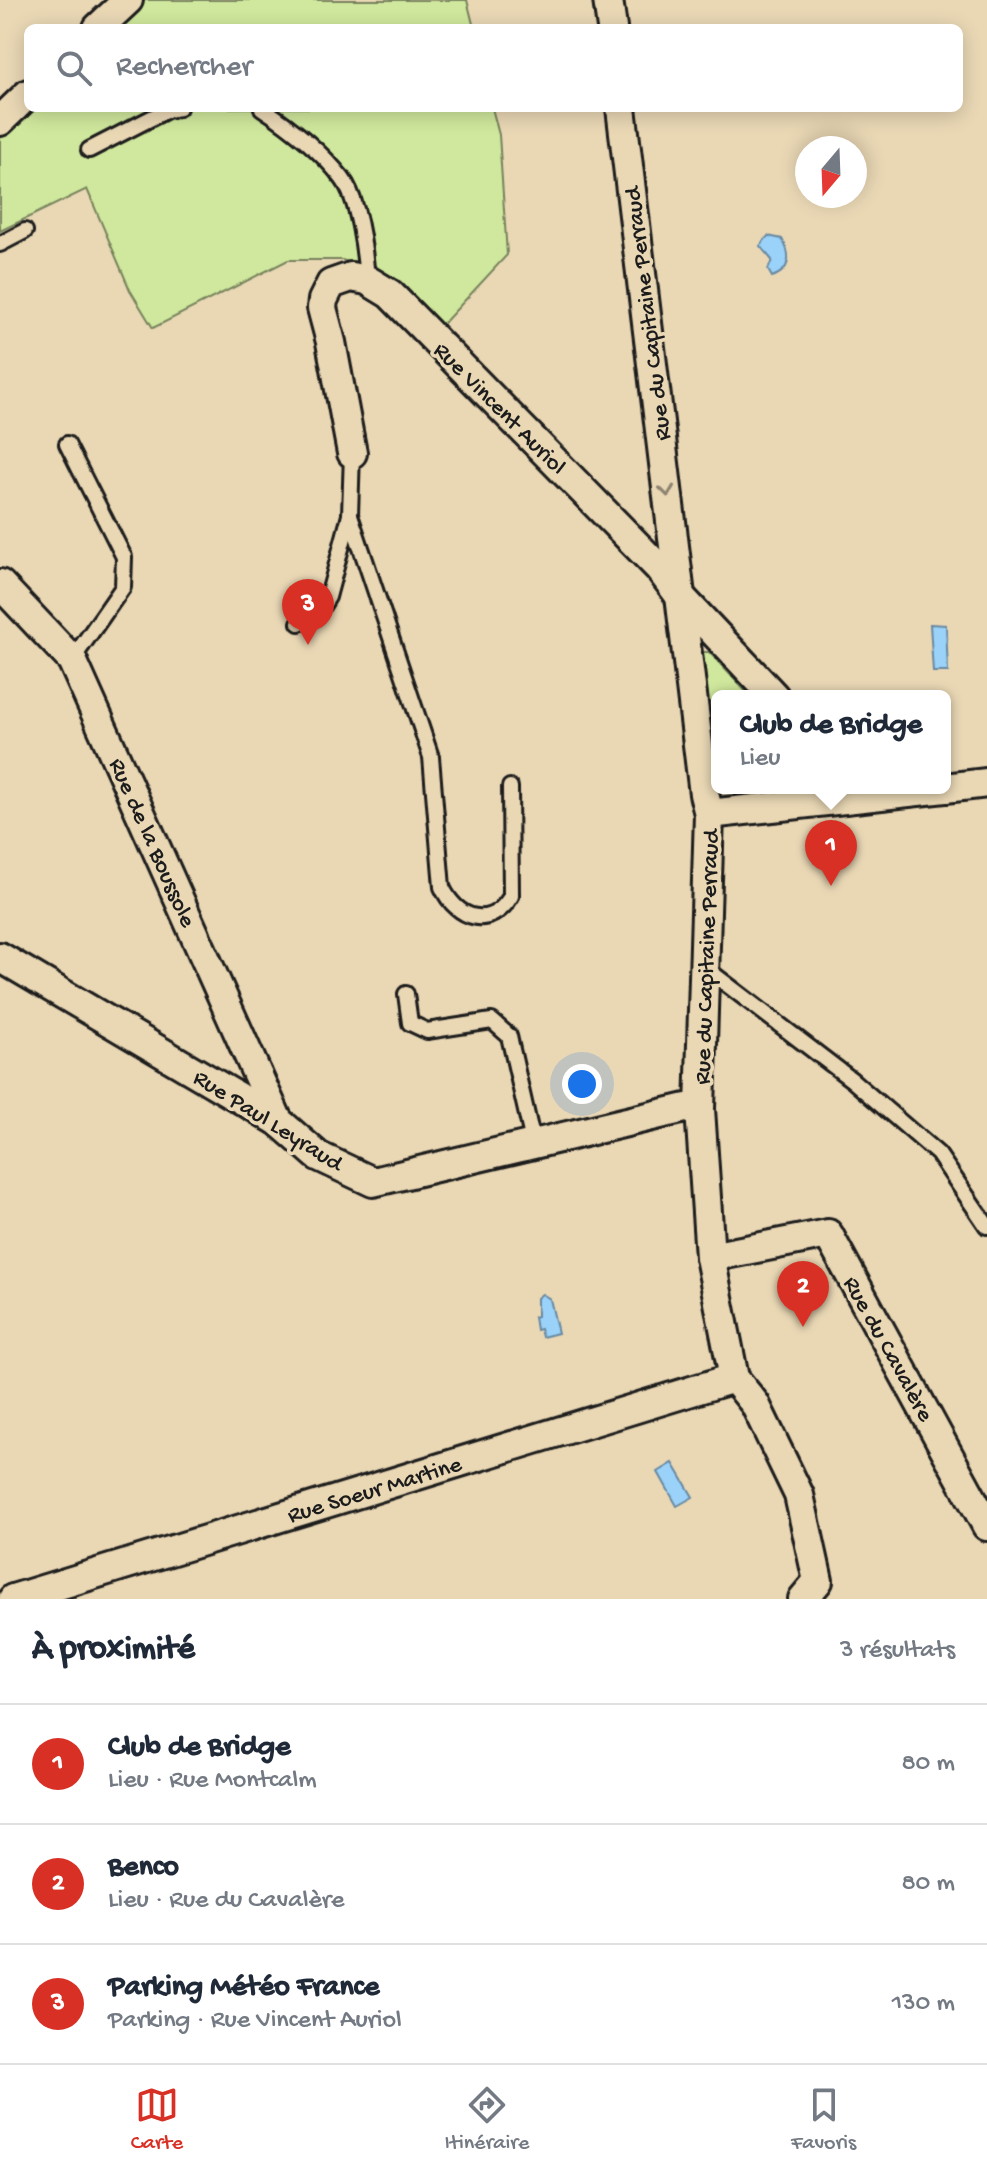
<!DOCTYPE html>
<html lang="fr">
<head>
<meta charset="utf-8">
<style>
	body { margin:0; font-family:"Gochi Hand",sans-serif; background:#f6f6f7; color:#1f2937 }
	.compass { position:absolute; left:795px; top:136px; width:72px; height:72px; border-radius:50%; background:#fff; box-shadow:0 4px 20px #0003; rotate:199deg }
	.you { position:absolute; left:582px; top:1084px; width:28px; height:28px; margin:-20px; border:6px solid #fff; border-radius:50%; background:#1a73e8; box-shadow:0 0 0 12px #1a73e833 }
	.badge { display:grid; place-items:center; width:52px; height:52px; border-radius:50%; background:#d93025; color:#fff; font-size:26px; font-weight:700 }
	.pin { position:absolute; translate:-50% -66px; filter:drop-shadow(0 2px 4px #0008) }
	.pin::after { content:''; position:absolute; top:42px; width:28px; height:24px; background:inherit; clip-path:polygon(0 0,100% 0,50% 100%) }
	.popup { position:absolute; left:711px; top:690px; width:240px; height:104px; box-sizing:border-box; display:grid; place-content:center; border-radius:12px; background:#fff; filter:drop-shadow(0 2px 6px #0005); font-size:26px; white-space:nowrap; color:#747a83 }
	.popup b { font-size:30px; color:#1f2937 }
	.popup::after { content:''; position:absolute; left:50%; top:100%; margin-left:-16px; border:16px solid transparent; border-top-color:#fff }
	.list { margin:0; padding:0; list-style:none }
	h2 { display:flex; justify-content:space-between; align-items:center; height:104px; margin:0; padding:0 32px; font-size:34px }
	h2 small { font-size:26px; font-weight:400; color:#747a83 }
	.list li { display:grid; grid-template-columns:52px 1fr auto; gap:24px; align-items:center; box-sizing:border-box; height:120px; padding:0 32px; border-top:2px solid #e0e1e3 }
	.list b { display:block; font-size:30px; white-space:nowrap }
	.list p { margin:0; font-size:26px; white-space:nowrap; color:#747a83 }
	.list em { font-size:26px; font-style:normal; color:#747a83 }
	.icon { flex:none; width:44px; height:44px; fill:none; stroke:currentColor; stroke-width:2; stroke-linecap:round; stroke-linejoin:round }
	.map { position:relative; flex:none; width:987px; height:1599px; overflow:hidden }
	.search { position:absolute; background:#fff; box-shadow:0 4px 20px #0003; left:24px; right:24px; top:24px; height:88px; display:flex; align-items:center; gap:20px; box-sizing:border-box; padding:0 28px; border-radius:12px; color:#747a83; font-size:30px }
	.sheet { height:464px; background:#fff }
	nav { display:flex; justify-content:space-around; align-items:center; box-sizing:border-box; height:112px; border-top:2px solid #e0e1e3; background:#fff; font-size:22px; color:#747a83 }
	nav a { display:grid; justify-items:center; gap:4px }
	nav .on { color:#d93025 }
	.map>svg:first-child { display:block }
</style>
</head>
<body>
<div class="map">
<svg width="987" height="1599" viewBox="0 0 987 1599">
	<rect width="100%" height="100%" fill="#ead8b5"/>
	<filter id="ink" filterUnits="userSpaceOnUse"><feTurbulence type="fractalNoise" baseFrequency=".0125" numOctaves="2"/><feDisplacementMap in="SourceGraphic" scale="16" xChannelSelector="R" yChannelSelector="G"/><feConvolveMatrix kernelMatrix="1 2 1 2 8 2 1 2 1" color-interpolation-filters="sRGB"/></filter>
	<g filter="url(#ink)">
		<g fill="#d0e89d" stroke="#76825c" stroke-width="2">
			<polygon points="140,0 467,0 474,28 112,28"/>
			<polygon points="31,108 492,108 499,135 507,255 442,325 381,271 342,260 288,260 153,328 130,290 87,189 0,231 0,138"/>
			<polygon points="702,652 709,652 750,696 717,696 717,766"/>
		</g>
		<g fill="#9ad2f9" stroke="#6889a1" stroke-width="2">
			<path d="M768,236L782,239C791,254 792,270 772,277L768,270L772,260L760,246Z"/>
			<polygon points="930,624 946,625 948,672 933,672"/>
			<polygon points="542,1294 550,1299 558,1333 542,1337 540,1329 536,1330 534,1317 537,1316 537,1298"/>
			<polygon points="673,1463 693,1497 677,1506 658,1472"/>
		</g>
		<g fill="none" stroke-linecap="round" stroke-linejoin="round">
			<defs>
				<g id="service">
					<path d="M262,108C291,127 320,150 342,178C359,200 365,253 367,280"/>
					<polyline points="89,150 167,110 179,108"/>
					<polyline points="0,244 25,231"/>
					<polyline points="67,444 124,557 123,587 72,660"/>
					<path d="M350,515L431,757L442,887C457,920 491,930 511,896L510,787"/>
					<polyline points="299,623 316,616 328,597 350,515 352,453"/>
					<polyline points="704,967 852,1080 938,1154 987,1226"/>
					<polyline points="406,994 410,1023 427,1031 492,1021 509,1036 533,1142"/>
				</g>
				<g id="minor">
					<polyline points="608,0 612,28"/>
					<polyline points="98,28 128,0"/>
					<polyline points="621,108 704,794 709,814 700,1109 710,1257 734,1378 755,1404 799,1495 818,1581 803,1599"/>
					<polyline points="0,121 28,94"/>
					<polyline points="352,453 331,342 322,308 323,300 331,284 351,277 367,280 390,294 659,568 679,595 774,696"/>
					<polyline points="0,584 72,660 278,1121"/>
					<polyline points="945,788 987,783"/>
					<polyline points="709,814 945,788"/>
					<polyline points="0,957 278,1121 318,1156 373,1182 686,1108 700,1109"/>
					<polyline points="710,1257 828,1234 987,1526"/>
					<polyline points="13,1599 734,1378"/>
				</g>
			</defs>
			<use href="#service" stroke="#1c1c1c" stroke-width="20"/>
			<use href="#minor" stroke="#1c1c1c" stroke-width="34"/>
			<use href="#service" stroke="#ead8b5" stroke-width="14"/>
			<use href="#minor" stroke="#ead8b5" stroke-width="28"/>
		</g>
		<defs><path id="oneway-chevron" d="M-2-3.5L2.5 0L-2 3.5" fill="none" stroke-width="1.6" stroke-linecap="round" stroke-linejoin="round" transform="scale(2)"/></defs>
		<use stroke="#8d8370" href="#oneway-chevron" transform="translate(667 491) rotate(83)"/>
	</g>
	<g text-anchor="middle" stroke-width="7" stroke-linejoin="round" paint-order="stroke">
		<g font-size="24" fill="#1c1c1c" stroke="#ead8b5">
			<text transform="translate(646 314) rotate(-97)" y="8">Rue du Capitaine Perraud</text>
			<text transform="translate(501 407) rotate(45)" y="8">Rue Vincent Auriol</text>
			<text transform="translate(154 842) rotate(66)" y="8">Rue de la Boussole</text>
			<text transform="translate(705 957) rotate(-88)" y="8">Rue du Capitaine Perraud</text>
			<text transform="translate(269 1119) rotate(32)" y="8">Rue Paul Leyraud</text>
			<text transform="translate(890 1348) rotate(61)" y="8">Rue du Cavalère</text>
			<text transform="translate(374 1488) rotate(-17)" y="8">Rue Soeur Martine</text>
		</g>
	</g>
</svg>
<svg class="compass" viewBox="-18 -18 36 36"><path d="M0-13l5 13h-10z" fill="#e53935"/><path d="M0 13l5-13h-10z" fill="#747a83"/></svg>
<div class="you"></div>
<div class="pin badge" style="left:831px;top:886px">1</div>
<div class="popup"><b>Club de Bridge</b>Lieu</div>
<div class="pin badge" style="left:803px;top:1327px">2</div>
<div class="pin badge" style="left:308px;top:645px">3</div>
<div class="search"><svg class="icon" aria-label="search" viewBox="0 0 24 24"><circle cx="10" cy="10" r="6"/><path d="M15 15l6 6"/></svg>Rechercher</div>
</div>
<section class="sheet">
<h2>À proximité<small>3 résultats</small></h2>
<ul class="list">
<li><span class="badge">1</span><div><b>Club de Bridge</b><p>Lieu · Rue Montcalm</p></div><em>80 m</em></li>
<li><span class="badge">2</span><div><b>Benco</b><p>Lieu · Rue du Cavalère</p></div><em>80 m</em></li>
<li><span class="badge">3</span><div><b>Parking Météo France</b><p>Parking · Rue Vincent Auriol</p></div><em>130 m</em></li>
</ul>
</section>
<nav>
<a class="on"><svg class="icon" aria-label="map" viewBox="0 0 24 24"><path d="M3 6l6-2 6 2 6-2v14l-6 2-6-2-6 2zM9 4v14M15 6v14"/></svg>Carte</a>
<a><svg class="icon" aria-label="directions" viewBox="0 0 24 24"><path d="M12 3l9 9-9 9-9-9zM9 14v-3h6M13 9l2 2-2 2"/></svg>Itinéraire</a>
<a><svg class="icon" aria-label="saved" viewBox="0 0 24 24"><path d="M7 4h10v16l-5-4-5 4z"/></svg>Favoris</a>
</nav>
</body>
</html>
